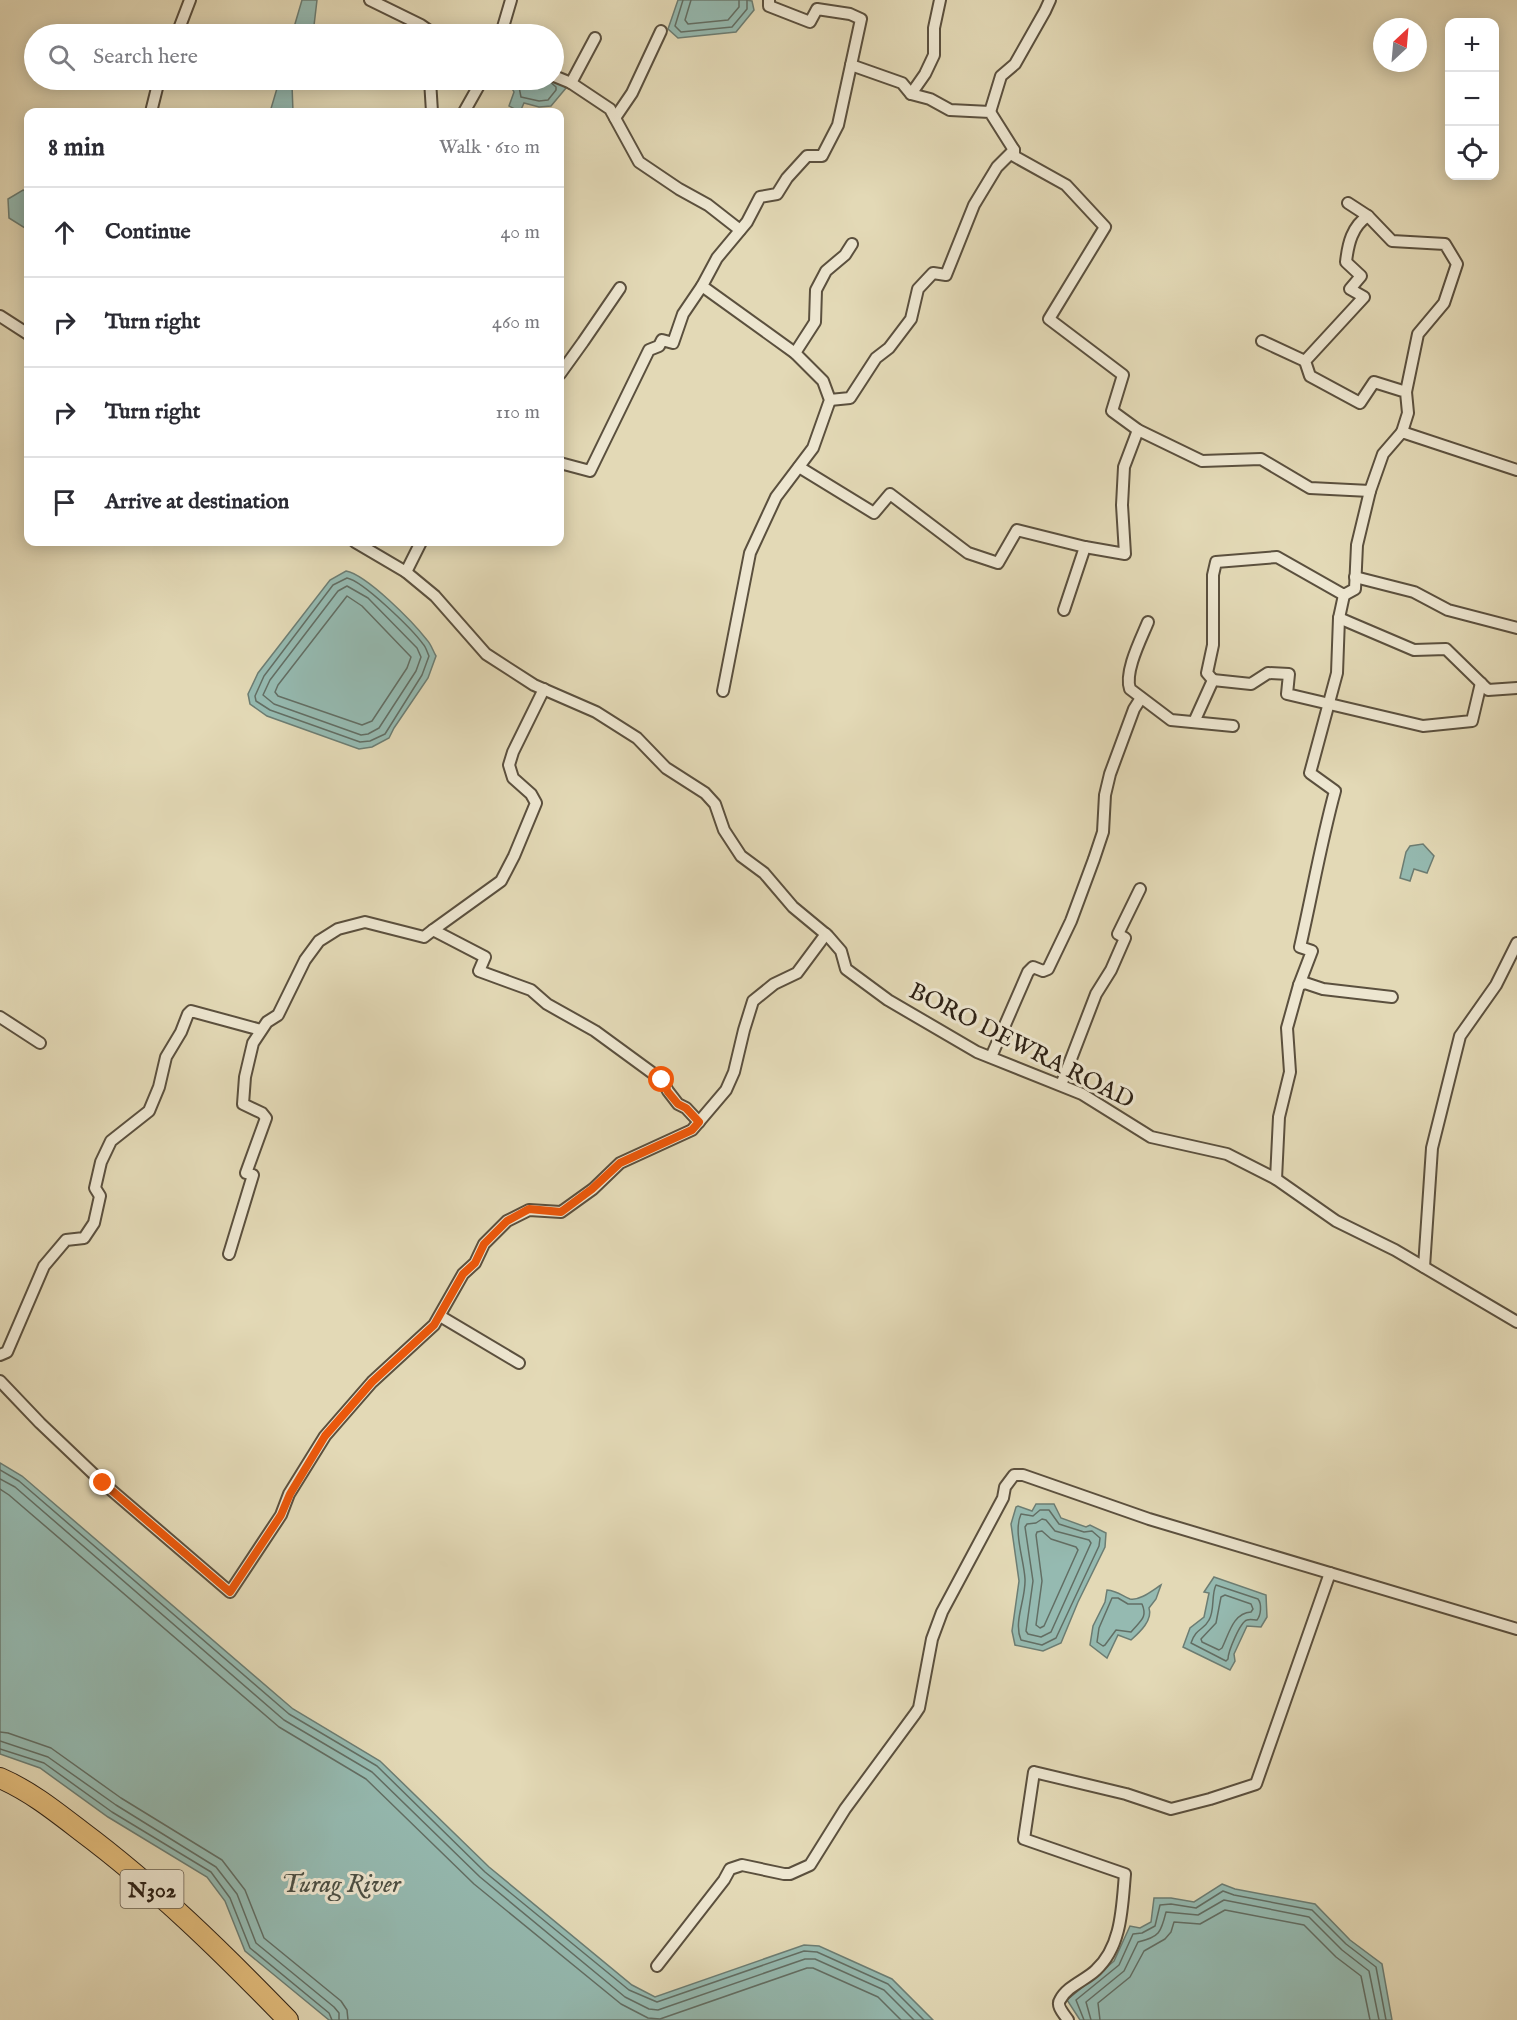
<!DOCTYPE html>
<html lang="en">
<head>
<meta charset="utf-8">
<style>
	body { margin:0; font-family:"IM FELL English",serif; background:#f2f2f3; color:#2b2b33 }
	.controls { position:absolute; right:18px; top:18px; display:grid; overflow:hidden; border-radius:12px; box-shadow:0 3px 15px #0003 }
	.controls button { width:54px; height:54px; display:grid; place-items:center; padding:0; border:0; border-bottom:2px solid #e1e1e2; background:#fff; color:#2b2b33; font:30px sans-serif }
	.compass { position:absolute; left:1373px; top:18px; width:54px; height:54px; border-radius:50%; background:#fff; box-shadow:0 3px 15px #0003; rotate:26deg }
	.stop { position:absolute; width:18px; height:18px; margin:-14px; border:4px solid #ea580c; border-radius:50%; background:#fff }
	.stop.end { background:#ea580c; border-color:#fff; box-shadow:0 2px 6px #0008 }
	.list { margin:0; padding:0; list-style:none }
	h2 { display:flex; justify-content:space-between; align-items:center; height:78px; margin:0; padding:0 24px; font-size:26px }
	h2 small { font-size:20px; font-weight:400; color:#7c7c81 }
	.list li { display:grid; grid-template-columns:39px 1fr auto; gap:18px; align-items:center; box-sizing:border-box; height:90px; padding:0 24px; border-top:2px solid #e1e1e2 }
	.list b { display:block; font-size:22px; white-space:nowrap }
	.list em { font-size:20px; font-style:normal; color:#7c7c81 }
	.icon { flex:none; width:33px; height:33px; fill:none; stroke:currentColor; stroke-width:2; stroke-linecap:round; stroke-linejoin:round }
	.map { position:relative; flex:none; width:1517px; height:2020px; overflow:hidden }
	.search { position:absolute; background:#fff; box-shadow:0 3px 15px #0003; left:24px; top:24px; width:540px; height:66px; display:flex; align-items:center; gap:15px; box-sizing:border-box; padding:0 21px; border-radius:33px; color:#7c7c81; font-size:22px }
	.panel { position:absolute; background:#fff; box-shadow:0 3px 15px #0003; left:24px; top:108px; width:540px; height:438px; border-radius:12px }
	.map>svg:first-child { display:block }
</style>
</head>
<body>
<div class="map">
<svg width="1517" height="2020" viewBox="0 0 1517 2020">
	<rect width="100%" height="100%" fill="#e3d9b6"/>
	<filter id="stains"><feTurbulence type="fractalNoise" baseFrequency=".00333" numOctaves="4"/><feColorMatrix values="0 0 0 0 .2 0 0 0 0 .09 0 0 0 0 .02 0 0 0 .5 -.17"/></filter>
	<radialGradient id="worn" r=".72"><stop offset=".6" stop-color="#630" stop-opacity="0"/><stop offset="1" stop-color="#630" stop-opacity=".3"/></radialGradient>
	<g fill="#95bab1" stroke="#6c7d73" stroke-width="1.5">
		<polygon points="302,0 317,0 313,34 292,34"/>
		<polygon points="678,0 746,0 752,1 754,10 736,32 678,38 668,29"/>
		<path d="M556,79L566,88L551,106L539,107L524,103L520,112L509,106L514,92L510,85C522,77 523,81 535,81C541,81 550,80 556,79Z"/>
		<polygon points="278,85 292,85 293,112 270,112"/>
		<polygon points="23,190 28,192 28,230 9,218 8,199"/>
		<path d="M346,571C367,575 413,622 427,640C431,644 433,651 436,656L428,678L394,728L389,738L372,747L359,749L267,716L250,704L248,694L258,673L330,580Z"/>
		<polygon points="1423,844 1434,856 1427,873 1414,869 1410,881 1400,878 1406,852 1410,846"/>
		<polygon points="0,1463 22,1476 293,1709 380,1761 489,1867 632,1985 655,1997 804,1945 819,1946 892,1979 933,2020 329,2020 245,1951 225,1901 207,1877 108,1817 40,1768 0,1754"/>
		<polygon points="1036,1504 1054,1504 1061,1518 1086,1527 1090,1525 1106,1533 1105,1547 1078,1602 1061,1643 1043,1651 1015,1645 1012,1631 1019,1581 1011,1524 1016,1507 1018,1506 1032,1511"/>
		<polygon points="1214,1577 1266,1595 1267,1617 1261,1627 1247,1626 1234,1654 1235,1661 1230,1670 1183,1647 1190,1628 1204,1617 1209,1593 1204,1592"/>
		<path d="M1161,1585L1156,1599L1149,1608C1153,1620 1140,1632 1131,1640L1118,1635L1107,1658L1090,1645L1093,1626L1105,1602L1107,1590C1118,1591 1122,1596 1130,1599C1140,1601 1153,1590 1161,1585Z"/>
		<polygon points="1222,1884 1235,1889 1315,1904 1350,1940 1382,1964 1392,2020 1080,2020 1067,2000 1114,1961 1130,1926 1140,1928 1151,1922 1154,1898 1171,1898 1194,1902"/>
	</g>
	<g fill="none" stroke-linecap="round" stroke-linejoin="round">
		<g stroke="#626e64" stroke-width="1.5">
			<polyline points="683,0 675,26 681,32 732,27 747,9 747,0"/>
			<polyline points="691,0 685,20 688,24 728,20 739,7 739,0"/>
			<polyline points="520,80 519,87 521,97 539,101 548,100 556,90 556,87 548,80"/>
			<path d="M347,578C363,581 412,629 423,644C426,647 427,652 429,656L422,675L385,734L370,741L360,742L270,710L256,701L255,696L264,676L333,585Z"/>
			<polygon points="347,586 368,598 417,648 421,657 416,671 379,728 368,734 361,735 274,704 263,695 270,680 338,591"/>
			<polygon points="347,596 362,606 411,657 407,668 372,721 362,725 278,696 275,692 278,685"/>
			<polyline points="0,1470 19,1481 289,1714 377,1766 485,1872 629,1990 657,2002 804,1951 817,1952 888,1984 924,2020"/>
			<polyline points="0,1479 15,1487 284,1720 372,1772 480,1877 625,1997 649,2009 658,2010 805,1959 815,1959 884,1990 914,2020"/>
			<polyline points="0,1489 9,1495 279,1727 366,1779 474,1884 621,2004 648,2018 660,2019 807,1968 813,1968 878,1997 901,2020"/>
			<path d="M1040,1510H1049L1059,1524L1084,1532L1092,1531L1100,1538L1099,1546L1056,1638L1042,1645L1021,1640C1013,1622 1026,1599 1025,1579C1024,1560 1013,1531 1021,1514L1033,1516Z"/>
			<polygon points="1042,1519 1046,1520 1055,1531 1089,1540 1091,1543 1051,1632 1041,1637 1028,1634 1026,1631 1033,1581 1025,1527 1027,1524 1036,1523"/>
			<polygon points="1042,1531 1051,1539 1076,1547 1078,1550 1044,1626 1040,1628 1036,1625 1042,1581 1036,1535 1037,1532"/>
			<path d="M1216,1585L1258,1599C1262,1604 1261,1615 1257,1620C1254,1620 1250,1619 1247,1620C1240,1622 1228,1652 1228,1659L1226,1661L1191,1643C1196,1628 1204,1630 1209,1620C1215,1610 1211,1595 1216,1585Z"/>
			<path d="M1225,1595L1251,1604L1253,1609L1251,1612C1233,1613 1229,1634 1222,1648L1219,1650L1202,1642L1201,1639L1216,1623L1221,1597Z"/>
			<path d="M1112,1598H1118L1128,1604H1142C1148,1618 1140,1621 1131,1632L1116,1630L1105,1645L1103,1646L1097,1642L1099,1628Z"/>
			<polyline points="0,1732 8,1733 51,1748 121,1798 222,1860 245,1890 264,1938 341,2001 347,2010 348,2020"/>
			<polyline points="0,1741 48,1757 116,1805 216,1867 237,1894 256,1943 334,2007 339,2013 339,2020"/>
			<polyline points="0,1749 44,1763 112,1812 211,1872 230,1898 250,1948 329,2013 332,2020"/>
			<polyline points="1084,2020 1076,2000 1119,1965 1133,1934 1142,1933 1155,1926 1160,1905 1171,1904 1196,1908 1223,1891 1234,1895 1312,1910 1346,1944 1376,1967 1386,2020"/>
			<path d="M1091,2020L1086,2002L1124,1971L1138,1942C1160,1937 1161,1932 1166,1912L1198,1915L1224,1900L1309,1917L1342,1950L1369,1971L1379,2020"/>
			<polyline points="1100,2020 1098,2003 1130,1977 1144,1951 1165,1939 1171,1932 1174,1922 1200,1924 1225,1910 1304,1925 1336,1957 1361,1976 1370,2020"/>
		</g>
		<defs>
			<g id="street">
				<polyline points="370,0 421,25 434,34"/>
				<polyline points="177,34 190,0"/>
				<polyline points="501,34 511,0"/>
				<polyline points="851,65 902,83 911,94 930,99 950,110 990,112 1014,150 1014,156 1066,185 1105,227 1049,319 1123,375 1112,411 1138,430 1202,461 1261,459 1310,488 1370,491 1383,454 1402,432 1517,470"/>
				<polyline points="554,76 571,83 610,109 639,162 679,189 708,205 740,230"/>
				<polyline points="430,80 432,112"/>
				<polyline points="571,83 595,38"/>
				<polyline points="911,94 925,74 934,55 934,28 940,0"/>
				<polyline points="151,112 159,80"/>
				<polyline points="464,112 482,80"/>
				<polyline points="990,112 1001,76 1015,64 1045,11 1050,0"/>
				<polyline points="615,118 632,93 661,31"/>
				<path d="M1348,203L1368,216C1352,226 1348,244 1346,262L1361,276L1350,289L1364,297L1305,361L1310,376L1360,403L1374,382L1406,392L1408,413L1402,432"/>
				<polyline points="1368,216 1392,241 1445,244 1457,264 1444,303 1418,334 1406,392"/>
				<polyline points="0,316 28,334"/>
				<polyline points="1262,341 1305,361"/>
				<polyline points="795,353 815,322 816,290 826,271 845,255 852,244"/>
				<polyline points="560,374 583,342 620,288"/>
				<polyline points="830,400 850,398 876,358 889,348 911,319 918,289 933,273 946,275 974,205 997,167 1014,150"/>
				<polyline points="560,463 590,471 649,350 659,346 662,340 673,343 683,314 702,286"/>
				<polyline points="799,467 874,513 890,494 968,553 998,563 1017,530 1085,547"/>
				<polyline points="355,542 406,572 435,596 486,654 534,685 596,712 637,738 666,768 705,793 715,804 724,830 741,856 764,873 793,907 828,936 841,951 846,969 888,1000 977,1052 1082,1094 1151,1137 1227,1154 1276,1179 1336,1221 1395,1250 1517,1322"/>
				<polyline points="406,572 421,542"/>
				<polyline points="1355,577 1414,592 1448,610 1517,628"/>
				<polyline points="1064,610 1085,547 1125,554 1122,505 1124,467 1138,430"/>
				<polyline points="1339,618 1414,650 1446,649 1488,690 1517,688"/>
				<path d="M1148,622C1141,639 1124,672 1130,689L1171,720L1233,726"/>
				<polyline points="1213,680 1251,684 1268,673 1289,674 1287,694 1423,726 1472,721 1481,683"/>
				<polyline points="723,691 750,553 776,497 813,448 830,400 823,381 795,353 702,286 717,258 747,222 760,197 777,194 787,178 807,156 822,156 838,125 861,19 850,14 817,9 810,22 769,6 769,0"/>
				<polyline points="1194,722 1213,680 1207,673 1213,645 1213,575 1216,562 1277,557 1344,595 1355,589 1357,545 1370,491"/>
				<polyline points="433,930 501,881 514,856 536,803 531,794 513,778 509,765 513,752 544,689"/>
				<polyline points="1299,985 1305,983 1323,989 1392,997"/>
				<polyline points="0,1017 40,1043"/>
				<polyline points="991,1057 1028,972 1033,967 1043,971 1048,969 1071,921 1094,859 1103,832 1105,795 1110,774 1134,709 1141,698"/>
				<polyline points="1061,1085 1096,994 1111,970 1125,938 1118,934 1140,889"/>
				<path d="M1276,1179L1279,1117L1290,1072L1287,1028L1299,985L1312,951L1300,947C1312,895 1321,842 1335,791L1310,773L1337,673L1339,618L1344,595"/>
				<polyline points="229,1254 253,1175 246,1173 266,1118 262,1113 243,1104 245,1077 253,1043 267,1022 278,1015 305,960 319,941 338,929 365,922 424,937 433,930 485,957 479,971 531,990 547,1004 595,1031 662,1080 668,1091 678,1104 686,1108 699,1122"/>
				<polyline points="1424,1267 1432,1148 1460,1036 1496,985 1517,943"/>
				<polyline points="440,1316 519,1363"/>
				<polyline points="0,1355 7,1352 44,1266 66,1240 84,1238 94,1223 100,1196 95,1188 101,1162 111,1141 149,1111 159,1087 166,1057 181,1032 188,1014 191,1011 261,1030"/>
				<polyline points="0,1381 40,1423 103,1483 230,1592 281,1515 289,1494 325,1436 372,1382 434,1325 463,1274 475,1263 484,1244 507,1221 529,1210 561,1212 593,1189 620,1163 692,1130 726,1090 734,1072 744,1030 753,1001 774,984 797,973 826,934"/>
				<polyline points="657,1966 724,1880 730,1869 742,1865 784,1874 790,1874 810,1865 845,1809 915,1714 919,1708 932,1639 942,1612 1003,1498 1005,1487 1014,1475 1023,1475 1149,1519 1517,1629"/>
				<path d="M1068,2020C1064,2014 1056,2006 1060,2000C1067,1986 1086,1980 1096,1970C1122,1946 1122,1907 1125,1874L1024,1839L1034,1772L1126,1794L1171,1809L1210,1799L1256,1784L1330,1573"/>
			</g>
			<path id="highway" d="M0,1778C30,1791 55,1811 81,1831C156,1887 223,1953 288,2020"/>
		</defs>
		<use href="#street" stroke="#5b503e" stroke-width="14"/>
		<use href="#highway" stroke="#2e2216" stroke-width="22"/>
		<use href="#street" stroke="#ede6d0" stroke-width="10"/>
		<use href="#highway" stroke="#e2bc7b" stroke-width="20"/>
	</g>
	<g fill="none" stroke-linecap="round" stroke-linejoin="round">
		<polyline stroke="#ea580c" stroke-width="8" points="103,1483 230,1592 281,1515 290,1494 325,1436 372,1382 434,1325 463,1274 475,1263 484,1244 507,1221 529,1209 561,1212 592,1189 620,1163 692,1130 699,1122 686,1108 678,1104 668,1092 662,1080"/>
	</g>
	<g text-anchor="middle" stroke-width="6" stroke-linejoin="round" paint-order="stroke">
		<rect fill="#ede6d0" stroke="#675d4e" stroke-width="1.5" x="120.5" y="1870" width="63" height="38" rx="4.5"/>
		<g font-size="22" font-weight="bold" fill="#2e2216">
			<text x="152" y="1897">N302</text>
		</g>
		<g font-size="24" fill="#2e2216" stroke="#ede6d0">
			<text transform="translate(1022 1045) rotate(27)" y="8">BORO DEWRA ROAD</text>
		</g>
		<g font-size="26" font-style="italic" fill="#4d5044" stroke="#ede6d0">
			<text x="341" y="1892">Turag River</text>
		</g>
	</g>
	<rect width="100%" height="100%" filter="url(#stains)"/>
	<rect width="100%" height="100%" fill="url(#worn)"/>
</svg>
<div class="controls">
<button>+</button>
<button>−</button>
<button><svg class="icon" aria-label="locate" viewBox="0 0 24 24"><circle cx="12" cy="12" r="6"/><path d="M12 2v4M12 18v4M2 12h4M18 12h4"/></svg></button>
</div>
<svg class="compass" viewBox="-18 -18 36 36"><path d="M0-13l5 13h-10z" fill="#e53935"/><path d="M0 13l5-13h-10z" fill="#7c7c81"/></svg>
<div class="stop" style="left:662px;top:1080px"></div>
<div class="stop end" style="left:103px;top:1483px"></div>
<div class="search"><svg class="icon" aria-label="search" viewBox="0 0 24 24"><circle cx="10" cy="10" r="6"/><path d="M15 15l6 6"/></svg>Search here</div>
<section class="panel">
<h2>8 min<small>Walk · 610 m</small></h2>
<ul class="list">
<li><svg class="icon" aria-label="ahead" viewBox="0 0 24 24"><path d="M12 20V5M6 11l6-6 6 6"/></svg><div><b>Continue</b></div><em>40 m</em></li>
<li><svg class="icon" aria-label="right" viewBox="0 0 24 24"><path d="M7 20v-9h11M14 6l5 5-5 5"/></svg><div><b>Turn right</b></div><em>460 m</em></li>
<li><svg class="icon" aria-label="right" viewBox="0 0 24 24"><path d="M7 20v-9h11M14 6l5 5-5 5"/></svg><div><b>Turn right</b></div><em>110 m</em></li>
<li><svg class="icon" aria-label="arrive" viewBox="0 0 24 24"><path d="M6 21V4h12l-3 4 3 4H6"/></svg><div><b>Arrive at destination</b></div></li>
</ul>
</section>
</div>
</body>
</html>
